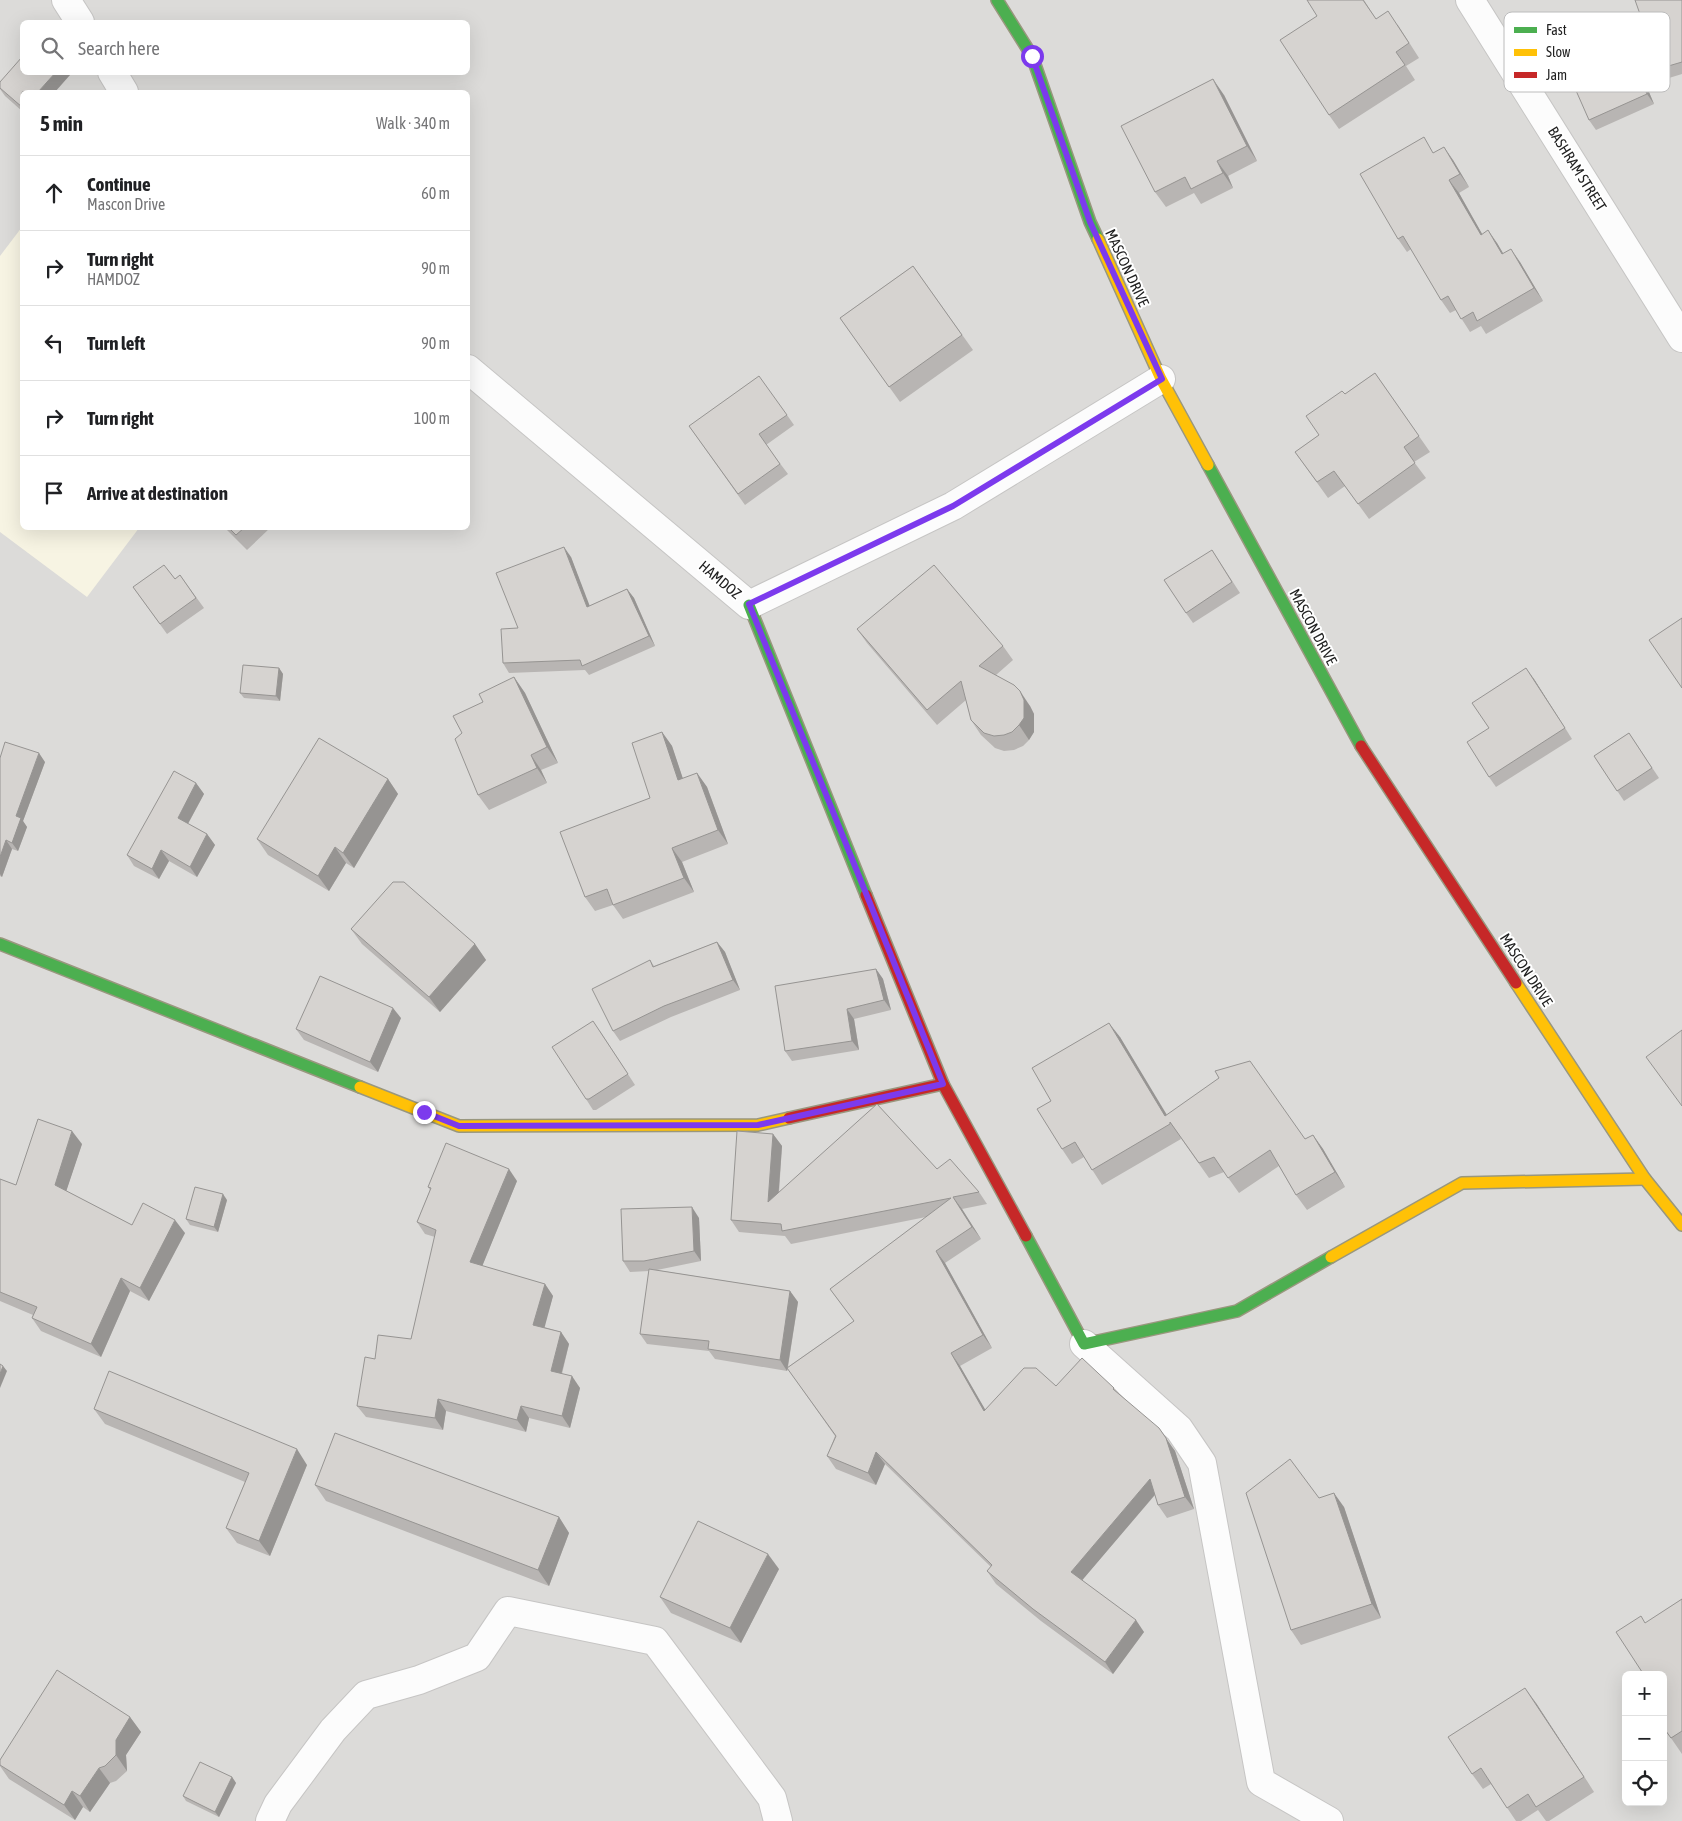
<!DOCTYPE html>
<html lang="en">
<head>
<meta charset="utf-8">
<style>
	body { margin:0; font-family:"Asap Condensed",sans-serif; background:#f6f6f6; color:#202124 }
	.controls { position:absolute; right:15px; bottom:15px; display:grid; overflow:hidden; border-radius:8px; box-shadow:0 5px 20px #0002 }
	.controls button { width:45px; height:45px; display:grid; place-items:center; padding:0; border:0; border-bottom:1px solid #e0e0e0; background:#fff; color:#202124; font:25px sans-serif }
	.stop { position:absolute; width:15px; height:15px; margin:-11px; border:4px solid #7c3aed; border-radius:50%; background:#fff }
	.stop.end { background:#7c3aed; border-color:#fff; box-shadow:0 1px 5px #0008 }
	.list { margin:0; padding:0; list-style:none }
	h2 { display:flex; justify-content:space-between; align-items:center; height:65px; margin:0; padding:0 20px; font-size:21px }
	h2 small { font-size:16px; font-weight:400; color:#757577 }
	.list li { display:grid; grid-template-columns:32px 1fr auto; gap:15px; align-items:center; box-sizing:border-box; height:75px; padding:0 20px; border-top:1px solid #e0e0e0 }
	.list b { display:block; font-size:19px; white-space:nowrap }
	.list p { margin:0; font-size:16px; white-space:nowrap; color:#757577 }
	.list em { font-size:16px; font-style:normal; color:#757577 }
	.icon { flex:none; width:28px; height:28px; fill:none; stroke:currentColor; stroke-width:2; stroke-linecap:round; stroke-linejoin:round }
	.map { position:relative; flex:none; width:1682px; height:1821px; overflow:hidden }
	.search { position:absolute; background:#fff; box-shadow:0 5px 20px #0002; left:20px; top:20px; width:450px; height:55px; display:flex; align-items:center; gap:12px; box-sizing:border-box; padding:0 18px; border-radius:8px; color:#757577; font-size:19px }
	.panel { position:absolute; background:#fff; box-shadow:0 5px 20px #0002; left:20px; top:90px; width:450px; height:440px; border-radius:8px }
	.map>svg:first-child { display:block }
</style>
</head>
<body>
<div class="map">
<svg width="1682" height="1821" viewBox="0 0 1682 1821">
	<rect width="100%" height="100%" fill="#edebe8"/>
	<path fill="#dcdbd9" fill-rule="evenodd" d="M0,0H1682V1821H0ZM22,22H468V72H22ZM22,92H468V528H22ZM1626,1675H1663V1802H1626Z"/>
	<polygon fill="#f7f4e3" points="22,227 22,528 139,528 87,597 0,532 0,256"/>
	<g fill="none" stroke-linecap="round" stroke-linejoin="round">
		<defs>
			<g id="street">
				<polyline points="66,0 80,22"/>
				<polyline points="1470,0 1682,338"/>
				<polyline points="112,72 124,92"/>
				<polyline points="468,369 749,605 953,506 1161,379"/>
				<polyline points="1084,1344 1179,1429 1202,1463 1261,1782 1329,1821"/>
				<polyline points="270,1821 278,1804 333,1730 366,1695 419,1680 477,1657 508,1611 655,1641 772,1798 778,1821"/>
			</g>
			<g id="fast">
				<polyline points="997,0 1032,56 1090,222 1098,239"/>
				<polyline points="1208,465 1361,746"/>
				<polyline points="749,605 866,895"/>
				<polyline points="0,944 360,1087"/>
				<polyline points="1026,1236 1084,1344 1237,1311 1331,1257"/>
			</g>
			<g id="slow">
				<polyline points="1098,239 1161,379 1208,465"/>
				<polyline points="1516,983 1645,1179 1682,1225"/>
				<polyline points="360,1087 459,1126 758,1125 789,1118"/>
				<polyline points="1331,1257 1462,1183 1645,1179"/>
			</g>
			<g id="jam">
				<polyline points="1361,746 1516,983"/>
				<polyline points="866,895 943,1084 1026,1236"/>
				<polyline points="789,1118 943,1084"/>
			</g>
		</defs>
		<use href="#street" stroke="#c6c5c4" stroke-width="30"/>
		<use href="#fast" stroke="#99977e" stroke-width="14"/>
		<use href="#slow" stroke="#99977e" stroke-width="14"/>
		<use href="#jam" stroke="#99977e" stroke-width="14"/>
		<use href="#street" stroke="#fcfcfc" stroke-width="28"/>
		<use href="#fast" stroke="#4caf50" stroke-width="11"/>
		<use href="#slow" stroke="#ffc107" stroke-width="11"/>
		<use href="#jam" stroke="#c62828" stroke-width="11"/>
	</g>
	<g fill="#b8b5b3">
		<polygon points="1364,0 1376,19 1398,25 1419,58 1406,66 1415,80 1339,129 1329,115"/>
		<polygon points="1682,0 1682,74 1646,85 1654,104 1596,130 1589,120 1584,82 1637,23 1641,17"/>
		<polygon points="70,75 22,92 22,111 5,96 0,89 0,82"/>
		<polygon points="1224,95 1257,161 1228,176 1233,188 1201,204 1194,193 1166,207 1155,192"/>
		<polygon points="1434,152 1453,160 1469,187 1459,193 1482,234 1497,243 1503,253 1520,262 1543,301 1486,334 1481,326 1470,332 1456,310 1450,313 1441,300 1411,249 1407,252 1398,239"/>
		<polygon points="913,266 973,350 900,402 840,318"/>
		<polygon points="1375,373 1430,452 1414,462 1426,478 1369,519 1345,486 1328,498 1295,452 1319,435 1345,394"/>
		<polygon points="787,415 794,425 766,445 788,474 745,505 689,426"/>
		<polygon points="225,528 270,528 247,550"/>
		<polygon points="1212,550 1240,593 1193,623 1186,613"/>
		<polygon points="571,557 589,606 627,589 634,598 655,646 589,675 585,670 509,673 503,663 518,628"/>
		<polygon points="180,575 204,608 167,634 133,587 175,579"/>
		<polygon points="857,629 1003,646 1013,660 996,675 1030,706 1034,714 1034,732 1029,740 1023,746 1014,750 1004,751 995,748 981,735 971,720 966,700 937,725 867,643"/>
		<polygon points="279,668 283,674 280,701 244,698 240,693"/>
		<polygon points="514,677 525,693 558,763 541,770 547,783 489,810 478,795 462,733 483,702"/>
		<polygon points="1534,679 1572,739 1496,787 1489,777 1489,728"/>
		<polygon points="662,732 672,746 683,779 697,773 707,787 728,844 682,862 694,892 623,919 613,905 595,911 585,897 650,798"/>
		<polygon points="1629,733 1659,778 1624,801 1594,756"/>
		<polygon points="0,758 45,762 23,821 27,827 18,851 12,849 2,877 0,876"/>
		<polygon points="388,779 398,794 354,868 346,863 329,891 268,855 257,839"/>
		<polygon points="196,783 204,794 188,824 207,834 215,845 197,877 169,861 159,879 134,866 127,855"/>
		<polygon points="351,929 475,944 486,960 440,1012 362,944"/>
		<polygon points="717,942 725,952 740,990 671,1017 620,1041 613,1031 650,960 654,966"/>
		<polygon points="876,969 883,979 891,1010 854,1019 859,1050 792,1061 785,1051"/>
		<polygon points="401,1018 378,1072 304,1040 296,1029"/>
		<polygon points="600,1031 635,1085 596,1110 593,1110 586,1099"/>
		<polygon points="1120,1037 1166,1115 1305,1139 1313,1135 1323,1149 1345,1187 1307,1210 1296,1195 1279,1166 1239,1193 1224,1172 1209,1178 1180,1137 1181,1139 1102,1185 1084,1157 1072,1164 1062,1149 1051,1101"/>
		<polygon points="773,1134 782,1146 779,1193 937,1169 979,1192 987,1204 962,1209 981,1239 945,1263 992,1348 960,1366 985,1410 1056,1386 1114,1388 1118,1392 1175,1451 1194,1509 1167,1518 1158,1505 1155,1495 1082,1580 1144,1632 1113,1674 1041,1621 996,1584 987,1571 991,1567 885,1464 876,1485 836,1469 827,1456 835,1436 788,1369 787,1371 715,1359 709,1351 647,1344 640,1334 649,1271 630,1272 623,1261 699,1218 701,1261 657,1270 790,1291 798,1302 788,1367 854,1321 830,1289 926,1217 791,1244 785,1236 739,1232 731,1220"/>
		<polygon points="82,1144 66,1191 132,1225 185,1233 149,1301 130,1291 101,1357 41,1331 32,1318 33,1315 0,1301 0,1179 16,1185"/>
		<polygon points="517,1181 482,1266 545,1284 553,1296 544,1327 561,1332 569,1344 562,1374 580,1388 570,1428 529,1418 526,1432 446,1411 443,1430 366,1417 357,1406 411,1339 435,1237 425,1234 417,1222 430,1190 428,1187"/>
		<polygon points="227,1200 218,1232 190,1225 186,1219"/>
		<polygon points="94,1409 307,1465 270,1556 237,1543 226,1528 245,1482 105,1424"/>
		<polygon points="315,1485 559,1517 569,1533 549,1586 326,1501"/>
		<polygon points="1319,1498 1344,1507 1381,1618 1301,1645 1291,1630"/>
		<polygon points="779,1569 741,1643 671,1613 660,1597"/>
		<polygon points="1682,1599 1682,1754 1671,1738 1663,1675 1646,1623"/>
		<polygon points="1536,1703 1594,1792 1549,1821 1546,1821 1538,1810 1521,1821 1516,1821 1491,1784 1483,1789 1472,1774"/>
		<polygon points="130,1717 141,1732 126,1755 127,1771 116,1781 110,1783 90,1812 83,1807 75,1820 9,1779 0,1766 0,1760"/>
		<polygon points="232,1777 236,1783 219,1817 186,1801 183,1796"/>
	</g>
	<g fill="#969492">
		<polygon points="56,72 68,72 70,75 55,92 38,92"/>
		<polygon points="1638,75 1646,85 1654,104 1647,94"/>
		<polygon points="1213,79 1224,95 1257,161 1247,146"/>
		<polygon points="1444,147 1453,160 1469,187 1460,174"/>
		<polygon points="1217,161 1228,176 1233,188 1223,173"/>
		<polygon points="1449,180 1459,193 1490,248 1481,235"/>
		<polygon points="1488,230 1497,243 1511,267 1502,254"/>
		<polygon points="1511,249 1520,262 1543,301 1534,288"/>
		<polygon points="564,547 571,557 594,617 587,607"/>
		<polygon points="627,589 634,598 655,646 649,636"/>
		<polygon points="279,668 283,674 280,701 276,696"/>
		<polygon points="1526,668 1534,679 1572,739 1565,728"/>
		<polygon points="514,677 525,693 558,763 547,747"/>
		<polygon points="1020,691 1030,706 1034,714 1034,732 1029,740 1019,725"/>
		<polygon points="662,732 672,746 688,794 678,780"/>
		<polygon points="39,753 45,762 23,821 27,827 18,851 12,843 16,816"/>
		<polygon points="531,755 541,770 547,783 537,768"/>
		<polygon points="697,773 707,787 728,844 718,830"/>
		<polygon points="388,779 398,794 354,868 343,853"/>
		<polygon points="196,783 204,794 185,829 178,818"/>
		<polygon points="207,834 215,845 197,877 190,867"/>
		<polygon points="6,840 12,849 2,877 0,874 0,857"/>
		<polygon points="335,847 346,863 329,891 318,876"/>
		<polygon points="672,848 682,862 694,892 684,878"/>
		<polygon points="161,850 169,861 159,879 152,869"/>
		<polygon points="717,942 725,952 740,990 733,980"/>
		<polygon points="475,944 486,960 440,1012 429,997"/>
		<polygon points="876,969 883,979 891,1010 884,1000"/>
		<polygon points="393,1008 401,1018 378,1072 370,1062"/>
		<polygon points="847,1009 854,1019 859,1050 852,1041"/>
		<polygon points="1109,1023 1120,1037 1176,1130 1165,1116"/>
		<polygon points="72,1131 82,1144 64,1198 55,1185"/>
		<polygon points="773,1134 782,1146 777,1214 768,1202"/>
		<polygon points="1313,1135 1323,1149 1345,1187 1335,1172"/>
		<polygon points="509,1169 517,1181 479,1274 470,1262"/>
		<polygon points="223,1194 227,1200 218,1232 214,1227"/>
		<polygon points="953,1197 962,1209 981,1239 972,1227"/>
		<polygon points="692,1207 699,1218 701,1261 694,1251"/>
		<polygon points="175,1220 185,1233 149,1301 140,1288"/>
		<polygon points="936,1251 945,1263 992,1348 983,1335"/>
		<polygon points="121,1278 130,1291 101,1357 91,1344"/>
		<polygon points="545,1284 553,1296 542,1337 533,1325"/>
		<polygon points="790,1291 798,1302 787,1371 780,1360"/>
		<polygon points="561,1332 569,1344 559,1383 551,1371"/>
		<polygon points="951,1353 960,1366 993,1423 984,1411"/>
		<polygon points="3,1366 7,1371 0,1388 0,1374"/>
		<polygon points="572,1376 580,1388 570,1428 562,1416"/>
		<polygon points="438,1399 446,1411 443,1430 435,1418"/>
		<polygon points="521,1406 529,1418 526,1432 517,1420"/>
		<polygon points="1159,1428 1175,1451 1194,1509 1185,1497"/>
		<polygon points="297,1449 307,1465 270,1556 259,1541"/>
		<polygon points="876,1452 885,1464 876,1485 868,1473"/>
		<polygon points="1150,1479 1158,1491 1079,1584 1071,1572"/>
		<polygon points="1334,1493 1344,1507 1381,1618 1372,1604"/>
		<polygon points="559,1517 569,1533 549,1586 538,1570"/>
		<polygon points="768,1554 779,1569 741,1643 730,1628"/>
		<polygon points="1136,1620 1144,1632 1113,1674 1105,1662"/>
		<polygon points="1525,1688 1536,1703 1594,1792 1584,1777"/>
		<polygon points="130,1717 141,1732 126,1755 127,1771 116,1755 116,1740"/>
		<polygon points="99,1768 110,1783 90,1812 80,1796"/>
		<polygon points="232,1777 236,1783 219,1817 215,1812"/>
		<polygon points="72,1791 83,1807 75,1820 64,1805"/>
	</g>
	<g fill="#d6d3d0" stroke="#969492">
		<polygon points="1307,0 1363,0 1376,19 1388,11 1409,43 1396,52 1405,65 1329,115 1280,40 1317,16"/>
		<polygon points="1635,0 1682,0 1682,62 1638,75 1647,94 1589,120 1574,86 1584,82 1571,53 1637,23 1636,19 1641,17"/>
		<polygon points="22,57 22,72 56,72 38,92 22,92 22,107 0,88 0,82"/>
		<polygon points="1213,79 1247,146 1217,161 1223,173 1191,189 1185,177 1155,192 1121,126"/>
		<polygon points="1424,137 1433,153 1444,147 1460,174 1449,180 1481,235 1488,230 1502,254 1511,249 1534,288 1477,321 1473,312 1461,319 1448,296 1441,300 1403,236 1398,239 1360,174"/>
		<polygon points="913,266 962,335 889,387 840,318"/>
		<polygon points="1375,373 1419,436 1404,447 1415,463 1358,504 1334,471 1317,482 1295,452 1319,435 1306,416 1342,391 1345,394"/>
		<polygon points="759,376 787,415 759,434 780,464 738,494 689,426"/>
		<polygon points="229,528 244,528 236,535"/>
		<polygon points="564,547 587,607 627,589 649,636 582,666 580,660 503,663 501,629 518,628 496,573"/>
		<polygon points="1212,550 1232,582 1186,613 1164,580"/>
		<polygon points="164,565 175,579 180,575 196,598 160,624 133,587"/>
		<polygon points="934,565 1003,646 979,666 1014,685 1020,691 1024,700 1024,718 1019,725 1012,732 1004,735 994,736 984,733 971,720 961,681 927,710 857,629"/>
		<polygon points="1682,618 1682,688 1649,640"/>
		<polygon points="243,665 279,668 276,696 240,693"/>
		<polygon points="1526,668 1565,728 1489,777 1467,742 1489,728 1472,703"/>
		<polygon points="514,677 547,747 531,755 537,768 478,795 455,739 462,733 453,716 483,702 479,694"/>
		<polygon points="662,732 678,780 697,773 718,830 672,848 684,878 613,905 607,889 585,897 560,832 650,798 632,743"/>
		<polygon points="1629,733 1652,768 1617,791 1594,756"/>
		<polygon points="319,738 388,779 343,853 335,847 318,876 257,839"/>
		<polygon points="5,742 39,753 16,816 21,818 12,843 6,840 0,857 0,758"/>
		<polygon points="174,771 196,783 178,818 207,834 190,867 161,850 152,869 127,855"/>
		<polygon points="393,882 404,882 475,944 429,997 351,929"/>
		<polygon points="717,942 733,980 664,1006 613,1031 592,989 650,960 653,967"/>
		<polygon points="876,969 884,1000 847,1009 852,1041 785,1051 775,986"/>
		<polygon points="320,976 393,1008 370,1062 296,1029"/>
		<polygon points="593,1021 628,1074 589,1099 586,1099 552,1047"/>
		<polygon points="1109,1023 1165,1116 1219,1078 1215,1071 1250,1061 1305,1139 1313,1135 1335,1172 1296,1195 1270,1150 1228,1178 1214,1157 1199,1163 1170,1122 1170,1124 1092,1170 1075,1142 1062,1149 1037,1109 1051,1101 1032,1068"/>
		<polygon points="1682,1030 1682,1106 1646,1057"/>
		<polygon points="877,1104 937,1169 950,1159 979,1192 953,1197 972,1227 936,1251 983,1335 951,1353 984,1411 1024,1368 1036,1368 1056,1386 1082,1358 1114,1388 1113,1389 1159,1428 1166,1438 1185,1497 1158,1505 1150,1479 1071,1572 1136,1620 1105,1662 1033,1609 987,1571 992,1565 876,1452 868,1473 827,1456 836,1436 787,1368 854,1321 830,1289 951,1198 782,1231 781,1224 731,1220 737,1131 773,1134 768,1202"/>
		<polygon points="38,1119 72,1131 55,1185 132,1225 143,1203 175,1220 140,1288 121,1278 91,1344 32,1318 37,1307 0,1292 0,1179 16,1185"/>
		<polygon points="446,1143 509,1169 470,1262 545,1284 533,1325 561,1332 551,1371 572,1376 562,1416 521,1406 517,1420 438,1399 435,1418 357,1406 365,1357 375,1359 378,1335 411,1339 436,1230 417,1222 431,1188 428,1187"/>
		<polygon points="195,1187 223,1194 214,1227 186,1219"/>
		<polygon points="692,1207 694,1251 644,1261 623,1261 621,1209"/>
		<polygon points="649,1269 790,1291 780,1360 708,1349 709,1341 640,1334"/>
		<polygon points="0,1364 3,1366 0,1374"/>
		<polygon points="109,1371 297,1449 259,1541 226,1528 249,1473 94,1409"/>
		<polygon points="335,1433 559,1517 538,1570 315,1485"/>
		<polygon points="1290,1459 1319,1498 1334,1493 1372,1604 1291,1630 1246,1493"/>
		<polygon points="698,1521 768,1554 730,1628 660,1597"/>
		<polygon points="1682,1599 1682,1731 1671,1738 1663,1727 1663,1675 1644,1675 1616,1632 1641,1616 1645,1623"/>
		<polygon points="57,1670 130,1717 116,1740 116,1755 105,1766 99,1768 80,1796 72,1791 64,1805 0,1765 0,1760"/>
		<polygon points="1525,1688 1584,1777 1536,1807 1528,1794 1507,1808 1481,1768 1472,1774 1448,1737"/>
		<polygon points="200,1762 232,1777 215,1812 183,1796"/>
	</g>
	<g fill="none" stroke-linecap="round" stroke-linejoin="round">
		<polyline stroke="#7c3aed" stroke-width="6" points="424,1112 459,1126 758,1125 943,1084 749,604 953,506 1162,379 1090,222 1032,56"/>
	</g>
	<g text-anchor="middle" stroke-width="4" stroke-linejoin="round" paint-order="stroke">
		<g font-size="15" fill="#1f1f1f" stroke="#fff">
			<text transform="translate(1577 169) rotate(58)" y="5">BASHRAM STREET</text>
			<text transform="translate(1127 268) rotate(65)" y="5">MASCON DRIVE</text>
			<text transform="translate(720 580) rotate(40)" y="5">HAMDOZ</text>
			<text transform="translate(1313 627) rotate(62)" y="5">MASCON DRIVE</text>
			<text transform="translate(1526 970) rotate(57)" y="5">MASCON DRIVE</text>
		</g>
	</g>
	<rect x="1504" y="12" width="166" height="80" rx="8" fill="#fff" stroke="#bcbcbc" stroke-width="1"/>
	<rect x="1514" y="27" width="23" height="6" fill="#4caf50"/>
	<rect x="1514" y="49" width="23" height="7" fill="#ffc107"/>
	<rect x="1514" y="72" width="23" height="6" fill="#c62828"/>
	<g font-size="14" fill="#1f1f1f">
		<text x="1546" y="35">Fast</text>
		<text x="1546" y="57">Slow</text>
		<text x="1546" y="80">Jam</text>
	</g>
</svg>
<div class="controls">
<button>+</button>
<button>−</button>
<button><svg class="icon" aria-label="locate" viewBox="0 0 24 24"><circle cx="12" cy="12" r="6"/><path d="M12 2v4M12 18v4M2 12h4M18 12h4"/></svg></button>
</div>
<div class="stop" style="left:1032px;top:56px"></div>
<div class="stop end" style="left:424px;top:1112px"></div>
<div class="search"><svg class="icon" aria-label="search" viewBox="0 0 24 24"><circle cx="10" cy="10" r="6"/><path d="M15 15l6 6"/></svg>Search here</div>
<section class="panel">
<h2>5 min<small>Walk · 340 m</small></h2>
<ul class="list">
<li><svg class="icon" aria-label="ahead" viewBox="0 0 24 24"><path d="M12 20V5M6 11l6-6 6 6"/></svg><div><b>Continue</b><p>Mascon Drive</p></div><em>60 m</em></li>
<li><svg class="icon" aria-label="right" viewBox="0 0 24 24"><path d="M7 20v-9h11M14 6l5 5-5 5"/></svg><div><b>Turn right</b><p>HAMDOZ</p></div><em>90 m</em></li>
<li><svg class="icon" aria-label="left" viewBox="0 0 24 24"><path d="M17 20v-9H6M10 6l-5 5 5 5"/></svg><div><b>Turn left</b></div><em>90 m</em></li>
<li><svg class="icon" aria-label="right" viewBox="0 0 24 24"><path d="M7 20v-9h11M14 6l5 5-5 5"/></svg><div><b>Turn right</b></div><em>100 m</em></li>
<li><svg class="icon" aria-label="arrive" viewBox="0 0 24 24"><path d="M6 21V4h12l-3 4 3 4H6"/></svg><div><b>Arrive at destination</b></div></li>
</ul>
</section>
</div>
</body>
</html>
